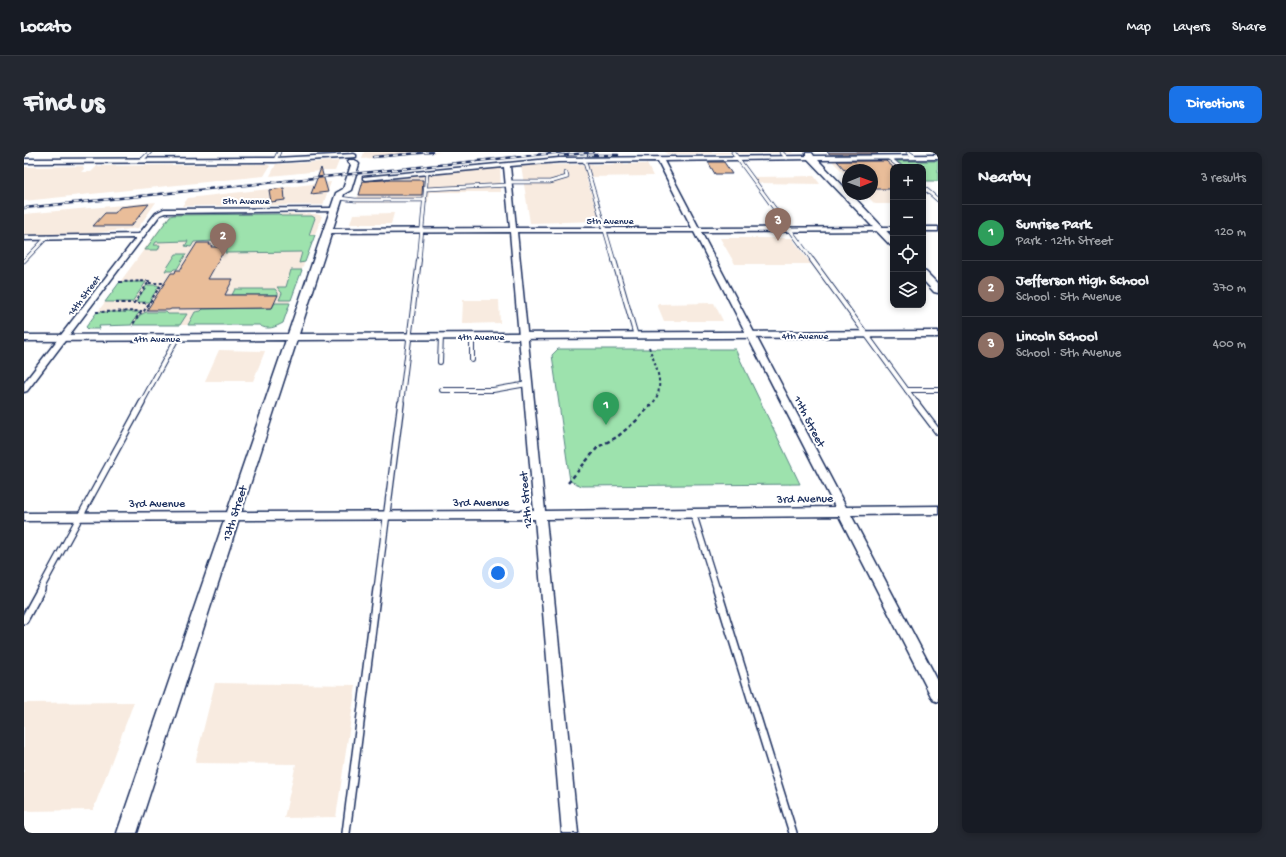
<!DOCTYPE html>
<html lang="en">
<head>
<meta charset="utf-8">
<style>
	body { margin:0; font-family:"Gochi Hand",sans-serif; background:#242831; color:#f1f3f6 }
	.controls { position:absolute; right:12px; top:12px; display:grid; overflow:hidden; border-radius:8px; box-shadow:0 2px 6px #0003 }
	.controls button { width:36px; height:36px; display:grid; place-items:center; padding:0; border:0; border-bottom:1px solid #363941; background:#171b24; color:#f1f3f6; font:20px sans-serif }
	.compass { position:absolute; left:818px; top:12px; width:36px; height:36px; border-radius:50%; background:#171b24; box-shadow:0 2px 6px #0003; rotate:89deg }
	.you { position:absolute; left:474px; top:421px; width:14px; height:14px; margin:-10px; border:3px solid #fff; border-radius:50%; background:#1a73e8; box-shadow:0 0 0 6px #1a73e833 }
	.badge { display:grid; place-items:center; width:26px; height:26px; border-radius:50%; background:#1a73e8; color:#fff; font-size:13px; font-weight:700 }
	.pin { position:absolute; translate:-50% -33px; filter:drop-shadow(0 1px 2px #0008) }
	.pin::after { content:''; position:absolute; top:21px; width:14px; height:12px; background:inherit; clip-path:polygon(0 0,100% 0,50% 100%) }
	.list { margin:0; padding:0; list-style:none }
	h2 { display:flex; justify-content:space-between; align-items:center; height:52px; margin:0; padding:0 16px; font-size:17px }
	h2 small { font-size:13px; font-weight:400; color:#9ea1a6 }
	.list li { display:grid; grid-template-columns:26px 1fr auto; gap:12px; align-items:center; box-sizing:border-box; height:56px; padding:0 16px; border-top:1px solid #363941 }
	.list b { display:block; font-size:15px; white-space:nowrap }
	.list p { margin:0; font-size:13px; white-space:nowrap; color:#9ea1a6 }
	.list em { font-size:13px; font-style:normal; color:#9ea1a6 }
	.icon { flex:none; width:22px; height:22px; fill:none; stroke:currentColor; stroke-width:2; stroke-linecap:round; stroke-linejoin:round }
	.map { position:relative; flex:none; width:914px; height:681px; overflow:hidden; border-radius:8px }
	header { display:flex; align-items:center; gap:24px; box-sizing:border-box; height:56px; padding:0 20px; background:#171b24; border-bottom:1px solid #363941 }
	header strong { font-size:19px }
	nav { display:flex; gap:22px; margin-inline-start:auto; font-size:14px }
	.intro { display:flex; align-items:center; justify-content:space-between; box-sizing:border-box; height:96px; padding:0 24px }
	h1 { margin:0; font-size:28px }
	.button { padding:10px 18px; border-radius:8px; background:#1a73e8; color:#fff; font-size:14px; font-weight:700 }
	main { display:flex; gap:24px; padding:0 24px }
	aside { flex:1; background:#171b24; border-radius:8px; box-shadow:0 2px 6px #0003 }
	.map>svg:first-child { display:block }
</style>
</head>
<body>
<header>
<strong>Locato</strong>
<nav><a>Map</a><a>Layers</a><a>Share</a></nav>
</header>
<div class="intro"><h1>Find us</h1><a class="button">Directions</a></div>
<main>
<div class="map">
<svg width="914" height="681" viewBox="0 0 914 681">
	<rect width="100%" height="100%" fill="#fff"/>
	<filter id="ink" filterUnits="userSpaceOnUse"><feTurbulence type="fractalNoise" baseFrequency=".025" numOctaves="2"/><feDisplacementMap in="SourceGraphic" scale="8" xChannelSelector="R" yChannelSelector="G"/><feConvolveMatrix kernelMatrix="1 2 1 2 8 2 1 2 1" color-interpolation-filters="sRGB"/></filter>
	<g filter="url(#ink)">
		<g fill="#f8ebe0">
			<polygon points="340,0 418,0 338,7"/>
			<polygon points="641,0 769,0 770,1 643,2"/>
			<polygon points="806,7 865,7 874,15 869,15 869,52 851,52 841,42 848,42 848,18 824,18 824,25"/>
			<polygon points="315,9 311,19 297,19 246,24 252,12"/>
			<polygon points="243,12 246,14 240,24 0,49 0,15 59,14 60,17 57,20 67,20 73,14"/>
			<polygon points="623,12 629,24 562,25 576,69 506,71 497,13"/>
			<polygon points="476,13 477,40 405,40 404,50 332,51 339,27"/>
			<polygon points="790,24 796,32 734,31 729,25"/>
			<polygon points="307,30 299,53 158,54 164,46"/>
			<polygon points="132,50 114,76 58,83 0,83 0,62"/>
			<polygon points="370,61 367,72 326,72 329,62"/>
			<polygon points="150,62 292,62 298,64 258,170 254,173 64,173 145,64"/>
			<polygon points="696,86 768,86 787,112 711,112"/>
			<polygon points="439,148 475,148 476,171 438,172"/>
			<polygon points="690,151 699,169 640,169 633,152"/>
			<polygon points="195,198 241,199 229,229 181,229"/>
			<polygon points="191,531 332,533 312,665 260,666 272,612 171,611"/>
			<polygon points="110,550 69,658 0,659 0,551"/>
		</g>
		<g fill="#9de2ad" stroke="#5c8886">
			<polygon points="873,9 914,9 914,29 899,29 899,15 880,15"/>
			<polygon points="255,62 257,64 288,64 291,66 285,83 291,83 281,110 275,111 278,100 201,101 204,94 191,94 190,89 170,90 167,95 161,94 164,89 132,90 130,93 136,93 134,98 121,98 146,64 150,63"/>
			<polygon points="152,102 162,102 153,117 150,117 148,119 141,119"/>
			<polygon points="267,118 278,118 267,148 255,148 258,141 253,135 262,135"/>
			<polygon points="97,130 122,130 108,150 81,150 95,131"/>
			<polygon points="123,133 133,133 135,134 125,150 112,150"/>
			<polygon points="211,137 251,137 254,141 254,143 208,143"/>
			<path d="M251,151H266L259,171C251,175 244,179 235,173H164L171,160L177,159L179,157L248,156Z"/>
			<polygon points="73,160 117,160 114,162 107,173 75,174 76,177 64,177 62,175"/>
			<polygon points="122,160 142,160 144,162 163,162 156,173 109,173 116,163"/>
			<polygon points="534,197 711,197 776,332 558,334 546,329 528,203"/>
		</g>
		<g fill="#e9bd99" stroke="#1b2f5e">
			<polygon points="803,0 852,0 854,2 806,2"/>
			<polygon points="813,9 862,9 869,15 869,37 848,37 848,18 821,18"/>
			<polygon points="684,10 700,10 708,22 691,22"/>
			<polygon points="297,16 304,40 287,42"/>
			<polygon points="360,28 399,28 398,43 335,43 339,29"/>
			<polygon points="260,36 261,48 247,50 245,38"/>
			<polygon points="125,52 107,74 69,74 81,61 91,61 96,55"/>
			<polygon points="173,91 186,91 185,93 188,93 187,95 202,95 184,127 209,127 201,143 254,143 248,156 147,157 145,158 123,158 147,121 151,121 152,118 156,118"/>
		</g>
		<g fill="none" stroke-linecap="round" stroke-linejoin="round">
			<defs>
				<g id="service-far3">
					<polyline points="709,0 789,109"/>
					<polyline points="757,0 763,6"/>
					<polyline points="884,0 891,5"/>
					<polyline points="865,6 876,15"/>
					<polyline points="560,7 590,109"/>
					<polyline points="118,8 126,0"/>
					<polyline points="251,8 255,0"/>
					<polyline points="485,30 526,30 543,25 542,21"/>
					<polyline points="899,35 914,48"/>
					<polyline points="402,37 485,33"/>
					<polyline points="315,46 331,48 401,48"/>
					<polyline points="0,109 23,85"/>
					<polyline points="395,109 403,20"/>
				</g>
				<g id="service-far2">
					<polyline points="590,108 612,184"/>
					<polyline points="788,108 893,252"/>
					<polyline points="448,184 448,208"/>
					<polyline points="416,210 417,184"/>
					<polyline points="418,238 469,238 503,232"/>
					<polyline points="883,238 914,238"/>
					<polyline points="117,252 153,186"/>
					<polyline points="377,252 395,108"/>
				</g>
				<g id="service-far1">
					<polyline points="892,251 914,280"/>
					<polyline points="669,361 693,438"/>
					<polyline points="16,438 118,251"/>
					<polyline points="353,438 377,251"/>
				</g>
				<g id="service">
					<polyline points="693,437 769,681"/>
					<polyline points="0,468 17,437"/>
					<polyline points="322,681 353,437"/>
				</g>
				<g id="minor">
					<polygon points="330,2 332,3 332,5 251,10 0,11 0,7 251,6"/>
					<path d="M788,4L790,5V7L640,9L675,76L869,75V79L677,80L822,355L914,354V362L827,363L914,529V550L909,548L815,364L522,367L554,681H538L511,367L0,369V361L510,359L486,80L304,81L301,79L304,77L486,76L480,15L341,28L339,27V25L535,6ZM634,9L668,76H492L486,14L535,10ZM493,80H670L811,355L521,359Z"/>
					<polygon points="311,56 314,58 313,59 141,61 136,63 3,239 0,240 0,231 112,86 0,88 0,84 115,82 132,61 140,57"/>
					<rect x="899" y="75" width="15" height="4"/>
				</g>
				<g id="tertiary">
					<polygon points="782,1 788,1 790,4 914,3 914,7 794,8 824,39 824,42 827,42 869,86 869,94 866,93 782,5"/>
					<polygon points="325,8 331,8 335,12 327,38 320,42 275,182 914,179 914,185 273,188 113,681 93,681 262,188 0,189 0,183 264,182 312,41 319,37 327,13 324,10"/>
					<polygon points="899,119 902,120 914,132 914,141 910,140 899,128"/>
				</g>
			</defs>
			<use href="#service-far3" stroke="#1b2f5e" stroke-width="4.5"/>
			<use href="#service-far2" stroke="#1b2f5e" stroke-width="6"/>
			<use href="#service-far1" stroke="#1b2f5e" stroke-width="8"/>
			<use href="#service" stroke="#1b2f5e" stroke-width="10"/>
			<use href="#minor" stroke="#1b2f5e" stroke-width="3"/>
			<use href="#tertiary" stroke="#1b2f5e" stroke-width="3"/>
			<g stroke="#1b2f5e" stroke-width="2" stroke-dasharray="3 2.5" stroke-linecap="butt">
				<polyline points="95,130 125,129 124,131 138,131 120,159 115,162 108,174"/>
				<polyline points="124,131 110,151 125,151"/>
				<polyline points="92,151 110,151"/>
				<polyline points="72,160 118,159"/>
				<path d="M625,195C631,213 643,235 628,252"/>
			</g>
			<polyline stroke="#1b2f5e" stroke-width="2.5" stroke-dasharray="4 3" stroke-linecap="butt" points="544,331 574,295 593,285 612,269 629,251"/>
			<use href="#service-far3" stroke="#fff" stroke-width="3"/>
			<use href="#service-far2" stroke="#fff" stroke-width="4"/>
			<use href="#service-far1" stroke="#fff" stroke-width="5.5"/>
			<use href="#service" stroke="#fff" stroke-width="7"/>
			<use href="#minor" fill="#fff" fill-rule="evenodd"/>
			<use href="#tertiary" fill="#fff" fill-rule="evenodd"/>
			<defs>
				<g id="rail">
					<polyline points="564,3 594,3"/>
					<polyline points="535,4 569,0"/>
					<polyline points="349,5 408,0"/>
					<polyline points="0,56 540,0"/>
				</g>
			</defs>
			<use href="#rail" stroke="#1b2f5e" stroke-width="2.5"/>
			<use href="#rail" stroke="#fff" stroke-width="1.5" stroke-dasharray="5" stroke-linecap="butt"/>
		</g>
	</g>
	<g text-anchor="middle" stroke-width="4" stroke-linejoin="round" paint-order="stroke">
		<g font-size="10" fill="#1b2f5e" stroke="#fff">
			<text x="222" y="52">5th Avenue</text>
			<text x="586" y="72">5th Avenue</text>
			<text transform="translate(59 143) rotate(-53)" y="4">14th Street</text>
			<text x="781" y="187">4th Avenue</text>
			<text x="457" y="188">4th Avenue</text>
			<text x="133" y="190">4th Avenue</text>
		</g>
		<g font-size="12" fill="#1b2f5e" stroke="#fff">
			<text transform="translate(786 269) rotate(63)" y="4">11th Street</text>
			<text transform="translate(781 346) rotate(-1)" y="4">3rd Avenue</text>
			<text transform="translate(501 348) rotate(-95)" y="4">12th Street</text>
			<text x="457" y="354">3rd Avenue</text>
			<text x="133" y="355">3rd Avenue</text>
			<text transform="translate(210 361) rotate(-72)" y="4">13th Street</text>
		</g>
	</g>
</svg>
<div class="controls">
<button>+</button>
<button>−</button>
<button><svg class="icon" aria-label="locate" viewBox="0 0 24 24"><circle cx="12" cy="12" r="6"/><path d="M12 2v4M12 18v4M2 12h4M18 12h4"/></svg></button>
<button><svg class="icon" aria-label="layers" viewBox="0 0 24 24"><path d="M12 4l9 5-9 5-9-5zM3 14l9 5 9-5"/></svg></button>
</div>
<svg class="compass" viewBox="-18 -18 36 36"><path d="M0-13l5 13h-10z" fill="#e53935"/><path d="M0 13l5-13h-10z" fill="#9ea1a6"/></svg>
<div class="you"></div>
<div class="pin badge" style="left:582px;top:273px;background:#2e9e5b">1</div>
<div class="pin badge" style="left:199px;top:104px;background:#8d6e63">2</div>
<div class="pin badge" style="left:754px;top:89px;background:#8d6e63">3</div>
</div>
<aside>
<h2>Nearby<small>3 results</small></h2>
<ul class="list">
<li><span class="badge" style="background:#2e9e5b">1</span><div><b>Sunrise Park</b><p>Park · 12th Street</p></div><em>120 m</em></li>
<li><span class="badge" style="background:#8d6e63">2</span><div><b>Jefferson High School</b><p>School · 5th Avenue</p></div><em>370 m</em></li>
<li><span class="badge" style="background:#8d6e63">3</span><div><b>Lincoln School</b><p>School · 5th Avenue</p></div><em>400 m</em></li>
</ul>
</aside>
</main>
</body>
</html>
